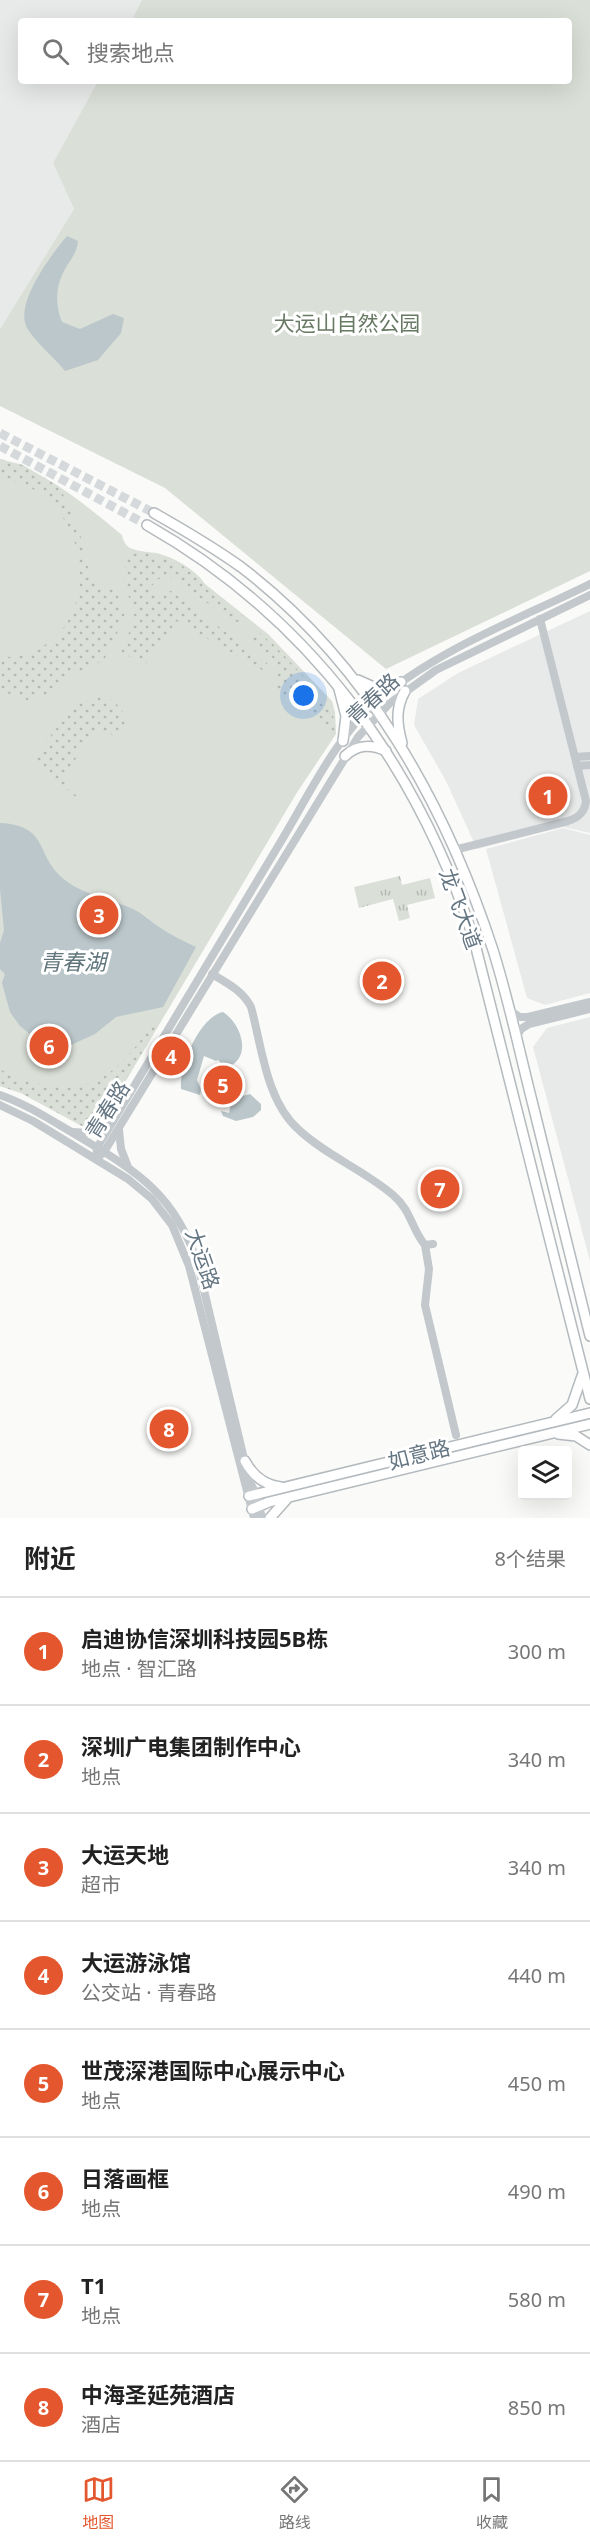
<!DOCTYPE html>
<html lang="zh">
<head>
<meta charset="utf-8">
<style>
	body { margin:0; font-family:"Noto Sans","Noto Sans SC",sans-serif; background:#f2f2f2; color:#222 }
	.controls { position:absolute; right:18px; bottom:18px; display:grid; overflow:hidden; border-radius:6px; box-shadow:0 6px 24px #0002 }
	.controls button { width:54px; height:54px; display:grid; place-items:center; padding:0; border:0; border-bottom:2px solid #e0e0e0; background:#fff; color:#222; font:30px sans-serif }
	.you { position:absolute; left:304px; top:696px; width:21px; height:21px; margin:-15px; border:4px solid #fff; border-radius:50%; background:#1a73e8; box-shadow:0 0 0 9px #1a73e833 }
	.badge { display:grid; place-items:center; width:39px; height:39px; border-radius:50%; background:#e4572e; color:#fff; font-size:20px; font-weight:700 }
	.pin { position:absolute; translate:-50% -50%; border:3px solid #fff; box-shadow:0 2px 6px #0006 }
	.list { margin:0; padding:0; list-style:none }
	h2 { display:flex; justify-content:space-between; align-items:center; height:78px; margin:0; padding:0 24px; font-size:26px }
	h2 small { font-size:20px; font-weight:400; color:#767676 }
	.list li { display:grid; grid-template-columns:39px 1fr auto; gap:18px; align-items:center; box-sizing:border-box; height:108px; padding:0 24px; border-top:2px solid #e0e0e0 }
	.list b { display:block; font-size:22px; white-space:nowrap }
	.list p { margin:0; font-size:20px; white-space:nowrap; color:#767676 }
	.list em { font-size:20px; font-style:normal; color:#767676 }
	.icon { flex:none; width:33px; height:33px; fill:none; stroke:currentColor; stroke-width:2; stroke-linecap:round; stroke-linejoin:round }
	.map { position:relative; flex:none; width:590px; height:1518px; overflow:hidden }
	.search { position:absolute; background:#fff; box-shadow:0 6px 24px #0002; left:18px; right:18px; top:18px; height:66px; display:flex; align-items:center; gap:15px; box-sizing:border-box; padding:0 21px; border-radius:6px; color:#767676; font-size:22px }
	.sheet { height:942px; background:#fff }
	nav { display:flex; justify-content:space-around; align-items:center; box-sizing:border-box; height:84px; border-top:2px solid #e0e0e0; background:#fff; font-size:16px; color:#767676 }
	nav a { display:grid; justify-items:center; gap:3px }
	nav .on { color:#e4572e }
	.map>svg:first-child { display:block }
</style>
</head>
<body>
<div class="map">
<svg width="590" height="1518" viewBox="0 0 590 1518">
	<defs>
		<pattern id="grass-tufts" width="24" height="20" patternUnits="userSpaceOnUse" patternTransform="scale(1.5)"><rect width="24" height="20" fill="#dadfd7"/><path d="M3 7l-1-3M5 7V3M7 7l1-3M15 17l-1-3M17 17v-4M19 17l1-3" fill="none" stroke="#b4b9b4"/></pattern>
		<pattern id="garden-dots" width="8" height="8" patternUnits="userSpaceOnUse" patternTransform="scale(1.5)"><rect width="8" height="8" fill="#dadfd7"/><path d="M2 2h.1M6 6h.1" fill="none" stroke="#b4b9b4" stroke-width="1.8" stroke-linecap="round"/></pattern>
	</defs>
	<rect width="100%" height="100%" fill="#fafaf8"/>
	<g fill="#e8e9e9">
		<polygon points="0,0 142,0 131,21 21,21 21,81 98,81 53,163 74,209 0,329"/>
		<polygon points="590,611 590,833 563,827 477,849 446,781 414,725 418,699 458,673"/>
		<polygon points="563,828 590,835 590,993 545,1005 527,998 486,849"/>
		<polygon points="590,1017 590,1261 533,1047 547,1028"/>
	</g>
	<polygon fill="url(#grass-tufts)" points="400,876 402,885 430,878 435,898 407,905 410,918 399,921 393,899 359,908 354,887"/>
	<g fill="#dadfd7">
		<polygon points="142,0 590,0 590,571 386,669 165,488 0,406 0,329 74,209 53,163 98,81 569,81 569,21 131,21"/>
		<path d="M0,459C49,473 84,504 122,535C123,541 127,548 133,549C141,552 149,552 157,553C175,558 195,569 205,584L268,634L332,701L335,712L336,734L296,794L102,1121L82,1126L21,1093L0,1086Z"/>
	</g>
	<g fill="url(#garden-dots)">
		<path d="M0,459L23,465L60,487L80,534L91,580L117,592L125,617L104,660L74,674L48,695L23,701L0,689V657C91,658 105,539 38,492C27,485 13,481 0,478Z"/>
		<path d="M141,552C163,556 191,565 203,585L243,616L244,619L238,622L232,621L173,578L158,579L150,588L160,594L165,590L171,591L267,663L269,674L177,621L146,663L121,653L120,650L135,621C133,599 115,575 129,554Z"/>
		<path d="M254,628L275,646L329,703L327,705L333,713L335,734L316,714L276,690C274,682 278,679 278,671C278,657 262,649 253,642L251,633Z"/>
		<path d="M103,696C120,704 127,712 126,731L116,736L98,730L85,739C82,758 63,767 65,787L81,799L65,793L34,760L35,756L76,703Z"/>
		<path d="M152,1026L157,1027L102,1121L82,1126L21,1093L0,1086V1069C15,1079 36,1085 53,1085C61,1086 69,1087 77,1086C110,1083 133,1050 152,1026Z"/>
	</g>
	<g fill="#bbc7cb">
		<path d="M67,236L78,241C77,255 67,263 62,275C55,291 56,307 62,322L80,329L113,314L124,318L121,333L98,360L65,371C54,357 36,343 27,328C14,303 52,254 67,236Z"/>
		<path d="M0,823C51,826 34,856 65,880C84,895 111,899 133,909C143,914 150,921 159,927C171,935 183,941 196,947L163,1007L116,1017L95,1034L69,1046L36,1039L20,1026L10,1012L2,983L5,974L0,969V943L4,930L0,889Z"/>
		<path d="M223,1012C242,1024 253,1059 226,1068L218,1060L216,1061L204,1056L197,1080L201,1089L200,1095L181,1089C179,1067 199,1017 223,1012Z"/>
		<polygon points="250,1094 261,1104 261,1110 253,1117 236,1121 223,1116 221,1111 229,1113 232,1099"/>
	</g>
	<g fill="none" stroke-linecap="round" stroke-linejoin="round">
		<g stroke="#d5d9db" stroke-width="9" stroke-dasharray="9 4.5" stroke-linecap="butt">
			<polyline points="0,433 154,513"/>
			<polyline points="0,446 147,525"/>
		</g>
		<defs>
			<g id="major">
				<path d="M154,513C184,530 213,547 241,567C366,662 445,803 493,950C509,1001 520,1054 533,1105C552,1182 571,1259 590,1336"/>
				<path d="M147,525C309,617 417,764 474,940L590,1399"/>
				<polyline points="358,680 376,688 401,682"/>
				<polyline points="339,689 346,716 343,741"/>
				<path d="M402,743C397,724 395,709 405,691"/>
				<path d="M345,756C358,744 371,744 386,751"/>
				<polyline points="556,1419 572,1405 582,1376"/>
				<polyline points="558,1434 576,1436 590,1445"/>
				<path d="M245,1461C253,1476 264,1485 281,1487"/>
				<polyline points="249,1496 590,1413"/>
				<polyline points="252,1509 269,1502 590,1424"/>
				<polyline points="270,1518 286,1500"/>
			</g>
		</defs>
		<use href="#major" stroke="#b5babe" stroke-width="12"/>
		<g stroke="#c3c8cc" stroke-width="8">
			<polyline points="576,757 590,756"/>
			<polyline points="577,766 590,765"/>
			<path d="M454,850L568,821C578,818 585,812 586,801L540,619"/>
			<path d="M212,974C227,983 243,991 251,1007C262,1047 266,1101 299,1130C327,1156 364,1170 393,1195C411,1210 412,1230 425,1245L433,1244"/>
			<polyline points="509,1010 520,1017 528,1017 590,1002"/>
			<polyline points="516,1038 521,1029 529,1024 590,1009"/>
			<path d="M0,1095C26,1104 49,1119 73,1133C134,1170 175,1192 198,1265L249,1480L256,1494L262,1518"/>
			<polyline points="0,1105 33,1121 128,1179 152,1199 172,1225 189,1266 254,1518"/>
			<polyline points="119,1130 121,1149 128,1167"/>
			<polyline points="73,1132 88,1133 110,1124"/>
			<path d="M96,1159L97,1148C157,1048 217,948 277,848C306,801 334,739 376,702C434,651 521,618 590,584"/>
			<polyline points="96,1159 104,1152 358,737 390,703 436,670 590,595"/>
			<polyline points="425,1245 429,1269 425,1305 456,1435"/>
		</g>
		<use href="#major" stroke="#fff" stroke-width="9"/>
	</g>
	<g text-anchor="middle" stroke-width="6" stroke-linejoin="round" paint-order="stroke">
		<g font-size="21" fill="#687a64" stroke="#fff">
			<text x="347" y="331">大运山自然公园</text>
		</g>
		<g font-size="21" fill="#657683" stroke="#fff">
			<text transform="translate(373 699) rotate(-43)" y="7">青春路</text>
			<text transform="translate(460 909) rotate(70)" y="7">龙飞大道</text>
			<text transform="translate(108 1110) rotate(-58)" y="7">青春路</text>
			<text transform="translate(202 1259) rotate(71)" y="7">大运路</text>
			<text transform="translate(419 1455) rotate(-14)" y="7">如意路</text>
		</g>
		<g font-size="22" font-style="italic" fill="#60757c" stroke="#fff">
			<text x="73" y="970">青春湖</text>
		</g>
	</g>
</svg>
<div class="controls">
<button><svg class="icon" aria-label="layers" viewBox="0 0 24 24"><path d="M12 4l9 5-9 5-9-5zM3 14l9 5 9-5"/></svg></button>
</div>
<div class="you"></div>
<div class="pin badge" style="left:548px;top:796px">1</div>
<div class="pin badge" style="left:382px;top:981px">2</div>
<div class="pin badge" style="left:99px;top:915px">3</div>
<div class="pin badge" style="left:171px;top:1056px">4</div>
<div class="pin badge" style="left:223px;top:1085px">5</div>
<div class="pin badge" style="left:49px;top:1046px">6</div>
<div class="pin badge" style="left:440px;top:1189px">7</div>
<div class="pin badge" style="left:169px;top:1429px">8</div>
<div class="search"><svg class="icon" aria-label="search" viewBox="0 0 24 24"><circle cx="10" cy="10" r="6"/><path d="M15 15l6 6"/></svg>搜索地点</div>
</div>
<section class="sheet">
<h2>附近<small>8个结果</small></h2>
<ul class="list">
<li><span class="badge">1</span><div><b>启迪协信深圳科技园5B栋</b><p>地点 · 智汇路</p></div><em>300 m</em></li>
<li><span class="badge">2</span><div><b>深圳广电集团制作中心</b><p>地点</p></div><em>340 m</em></li>
<li><span class="badge">3</span><div><b>大运天地</b><p>超市</p></div><em>340 m</em></li>
<li><span class="badge">4</span><div><b>大运游泳馆</b><p>公交站 · 青春路</p></div><em>440 m</em></li>
<li><span class="badge">5</span><div><b>世茂深港国际中心展示中心</b><p>地点</p></div><em>450 m</em></li>
<li><span class="badge">6</span><div><b>日落画框</b><p>地点</p></div><em>490 m</em></li>
<li><span class="badge">7</span><div><b>T1</b><p>地点</p></div><em>580 m</em></li>
<li><span class="badge">8</span><div><b>中海圣延苑酒店</b><p>酒店</p></div><em>850 m</em></li>
</ul>
</section>
<nav>
<a class="on"><svg class="icon" aria-label="map" viewBox="0 0 24 24"><path d="M3 6l6-2 6 2 6-2v14l-6 2-6-2-6 2zM9 4v14M15 6v14"/></svg>地图</a>
<a><svg class="icon" aria-label="directions" viewBox="0 0 24 24"><path d="M12 3l9 9-9 9-9-9zM9 14v-3h6M13 9l2 2-2 2"/></svg>路线</a>
<a><svg class="icon" aria-label="saved" viewBox="0 0 24 24"><path d="M7 4h10v16l-5-4-5 4z"/></svg>收藏</a>
</nav>
</body>
</html>
